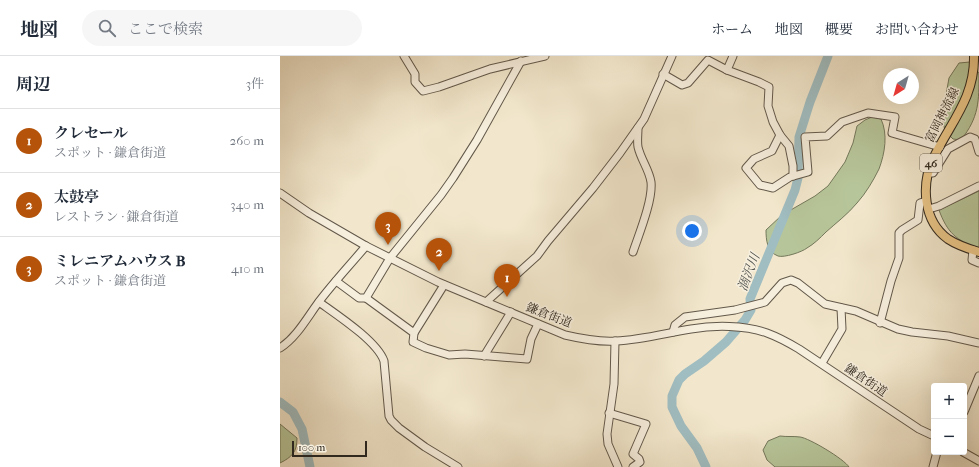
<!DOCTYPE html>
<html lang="ja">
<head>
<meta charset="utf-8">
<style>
	body { margin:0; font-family:"IM FELL French Canon","Noto Serif JP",serif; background:#f6f6f7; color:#1f2937 }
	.controls { position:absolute; right:12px; bottom:12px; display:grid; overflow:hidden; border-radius:4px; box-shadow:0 4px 16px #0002 }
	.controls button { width:36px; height:36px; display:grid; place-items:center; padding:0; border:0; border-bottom:1px solid #e0e1e3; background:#fff; color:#1f2937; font:20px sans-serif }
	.compass { position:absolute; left:603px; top:12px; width:36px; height:36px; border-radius:50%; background:#fff; box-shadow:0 4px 16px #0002; rotate:217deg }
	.scale { position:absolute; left:12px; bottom:10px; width:75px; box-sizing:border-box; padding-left:4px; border:2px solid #32291e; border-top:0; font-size:11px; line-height:14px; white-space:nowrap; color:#32291e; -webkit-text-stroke:3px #f7efde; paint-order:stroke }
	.you { position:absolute; left:412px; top:175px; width:14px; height:14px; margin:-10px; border:3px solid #fff; border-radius:50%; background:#1a73e8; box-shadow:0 0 0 6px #1a73e833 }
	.badge { display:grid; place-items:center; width:26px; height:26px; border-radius:50%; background:#b45309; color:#fff; font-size:13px; font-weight:700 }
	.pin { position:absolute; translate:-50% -33px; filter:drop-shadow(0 1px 2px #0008) }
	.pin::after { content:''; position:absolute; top:21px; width:14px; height:12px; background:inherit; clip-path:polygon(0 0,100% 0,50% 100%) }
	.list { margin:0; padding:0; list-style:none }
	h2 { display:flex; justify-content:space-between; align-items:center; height:52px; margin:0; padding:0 16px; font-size:17px }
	h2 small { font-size:13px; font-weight:400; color:#747a83 }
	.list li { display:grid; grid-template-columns:26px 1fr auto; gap:12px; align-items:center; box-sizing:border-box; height:64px; padding:0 16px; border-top:1px solid #e0e1e3 }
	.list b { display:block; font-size:15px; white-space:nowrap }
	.list p { margin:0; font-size:13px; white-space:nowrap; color:#747a83 }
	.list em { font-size:13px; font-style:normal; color:#747a83 }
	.icon { flex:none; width:22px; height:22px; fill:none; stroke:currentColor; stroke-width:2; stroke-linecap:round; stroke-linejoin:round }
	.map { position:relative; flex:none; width:699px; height:411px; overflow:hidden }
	header { display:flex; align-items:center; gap:24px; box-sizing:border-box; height:56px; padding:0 20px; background:#fff; border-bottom:1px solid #e0e1e3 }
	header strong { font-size:19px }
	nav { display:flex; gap:22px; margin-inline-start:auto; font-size:14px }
	.search { width:280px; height:36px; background:#f6f6f7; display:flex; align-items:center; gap:10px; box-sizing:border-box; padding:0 14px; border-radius:22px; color:#747a83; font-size:15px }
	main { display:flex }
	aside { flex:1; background:#fff }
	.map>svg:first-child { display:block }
</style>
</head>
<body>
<header>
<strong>地図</strong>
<div class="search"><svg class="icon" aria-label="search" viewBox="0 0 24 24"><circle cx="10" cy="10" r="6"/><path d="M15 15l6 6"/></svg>ここで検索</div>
<nav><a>ホーム</a><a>地図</a><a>概要</a><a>お問い合わせ</a></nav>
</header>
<main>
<aside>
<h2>周辺<small>3件</small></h2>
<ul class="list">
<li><span class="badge">1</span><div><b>クレセール</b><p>スポット · 鎌倉街道</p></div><em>260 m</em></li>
<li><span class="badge">2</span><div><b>太鼓亭</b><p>レストラン · 鎌倉街道</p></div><em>340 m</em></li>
<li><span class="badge">3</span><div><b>ミレニアムハウス B</b><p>スポット · 鎌倉街道</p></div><em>410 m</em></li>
</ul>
</aside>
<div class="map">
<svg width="699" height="411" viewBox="0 0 699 411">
	<rect width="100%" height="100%" fill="#f2e7cc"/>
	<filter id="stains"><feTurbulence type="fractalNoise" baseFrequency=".005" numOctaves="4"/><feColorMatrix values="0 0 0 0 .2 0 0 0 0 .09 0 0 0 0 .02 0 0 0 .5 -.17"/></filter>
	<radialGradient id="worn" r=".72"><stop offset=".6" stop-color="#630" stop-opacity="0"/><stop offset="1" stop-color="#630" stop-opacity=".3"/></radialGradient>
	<g fill="#b7c69a" stroke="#74785c">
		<path d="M690,6L699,17C699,46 699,61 681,84L673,83L665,75L662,61L669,22L679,7Z"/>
		<path d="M592,61L601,63C608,78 605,97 599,113C593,125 586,137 577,147C568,158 556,167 546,176C540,182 534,188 527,192C522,196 504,202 498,200C487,196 486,184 486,174L502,159L535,140L548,130L565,106L573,87L577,70L585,64Z"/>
		<path d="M699,135V192C676,185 667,176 659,154Z"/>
		<path d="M0,368L17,382C17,396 12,401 0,407Z"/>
		<path d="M500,380C507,381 513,380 520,381C529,382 564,403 569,411H495L487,404L483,394L488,385Z"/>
	</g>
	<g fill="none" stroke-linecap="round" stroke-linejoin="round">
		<g stroke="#a0bdc1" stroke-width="9">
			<polyline points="0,346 13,356 22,373 30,411"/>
			<polyline points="426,411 417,392 401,370 392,351 392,340 399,324 405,318 424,305 446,286 465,264 471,254 470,243 515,134 518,122 519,81 530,46 548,0"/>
		</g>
		<defs>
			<g id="minor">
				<polyline points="124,0 135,18 135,26 143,35 159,31 210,13 265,0"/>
				<polyline points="453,0 447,14 479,26 489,31 488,50 493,66 500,79 509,90 513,110 513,120"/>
				<polyline points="383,18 402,29 408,27 428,4 447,14"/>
				<polyline points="500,79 492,95 474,103 466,112 480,129 493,132 510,121 528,116 525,81 547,80 562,66 588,57 615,61 612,77 660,91"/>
				<polyline points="648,117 653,117 668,93 690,81 695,83 699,96"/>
				<path d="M0,137L29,157L86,190L158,226L285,279C302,283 319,286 336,285C362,284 386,277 411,273C434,269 465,269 487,277C498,281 509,287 519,293L639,373L654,380"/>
				<polyline points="649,153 659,150 699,130"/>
				<polyline points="693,194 692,204 699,207"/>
				<path d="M353,196C359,178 373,144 371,126C369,113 361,104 358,91C357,85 358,78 358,72"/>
				<polyline points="56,225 79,242 86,242 110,202 161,139 173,122 197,84 241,5"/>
				<polyline points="86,242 134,277 133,286 146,292 169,299 185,298 247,303 251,283 258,268"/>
				<path d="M39,246C57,259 97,285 104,305L109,360L111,364L119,372L145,391L178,411"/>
				<polyline points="206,246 257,200 268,185 313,132 340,97 364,63 392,0"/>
				<polyline points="600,267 611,225 619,202 619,177 622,174 638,164 640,147 646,145"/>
				<polyline points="393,276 395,269 405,261 455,254 485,246 502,227 511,224 518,227 545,248 576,255 618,273 632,276 668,280 699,287"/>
				<polyline points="134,277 164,229"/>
				<polyline points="335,285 334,328 327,378 328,388 338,411"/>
				<path d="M0,292C16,282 27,262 38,247C53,227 70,209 86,190"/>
				<polyline points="204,300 231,256"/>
				<polyline points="542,307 562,273 561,252"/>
				<polyline points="684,356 699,320"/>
				<polyline points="329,357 366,368 353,398 359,403 360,406 353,411"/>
				<polyline points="683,396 699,405"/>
				<polyline points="653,411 657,396"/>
			</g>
			<path id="major" d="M694,0C695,42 670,67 653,103C641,129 643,165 668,183C677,189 689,193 699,196"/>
		</defs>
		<use href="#minor" stroke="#62584a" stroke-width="9"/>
		<use href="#major" stroke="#32291e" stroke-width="10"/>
		<use href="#minor" stroke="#f7efde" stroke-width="7"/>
		<use href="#major" stroke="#e9c486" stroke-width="8"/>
	</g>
	<g text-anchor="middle" stroke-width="3" stroke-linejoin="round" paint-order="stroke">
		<rect fill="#f7efde" stroke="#6d6458" stroke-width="1" x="640" y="98" width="22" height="18" rx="3"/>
		<g font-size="11" font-weight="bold" fill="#32291e">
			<text x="651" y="111">46</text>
		</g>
		<g font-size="12" fill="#32291e" stroke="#f7efde">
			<text transform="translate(662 59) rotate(-63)" y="4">富岡神流線</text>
			<text transform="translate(269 259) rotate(21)" y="4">鎌倉街道</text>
			<text transform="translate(586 324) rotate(34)" y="4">鎌倉街道</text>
		</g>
		<g font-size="13" font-style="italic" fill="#53554f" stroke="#f7efde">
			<text transform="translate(468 216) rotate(-69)" y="5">涸沢川</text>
		</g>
	</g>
	<rect width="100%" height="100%" filter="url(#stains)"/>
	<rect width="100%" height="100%" fill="url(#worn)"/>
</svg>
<div class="controls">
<button>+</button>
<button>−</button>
</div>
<svg class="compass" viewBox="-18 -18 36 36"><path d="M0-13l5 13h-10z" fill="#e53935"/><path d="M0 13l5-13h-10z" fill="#747a83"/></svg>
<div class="scale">100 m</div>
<div class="you"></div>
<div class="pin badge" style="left:227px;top:241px">1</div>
<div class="pin badge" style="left:159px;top:215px">2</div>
<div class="pin badge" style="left:108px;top:189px">3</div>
</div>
</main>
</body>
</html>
